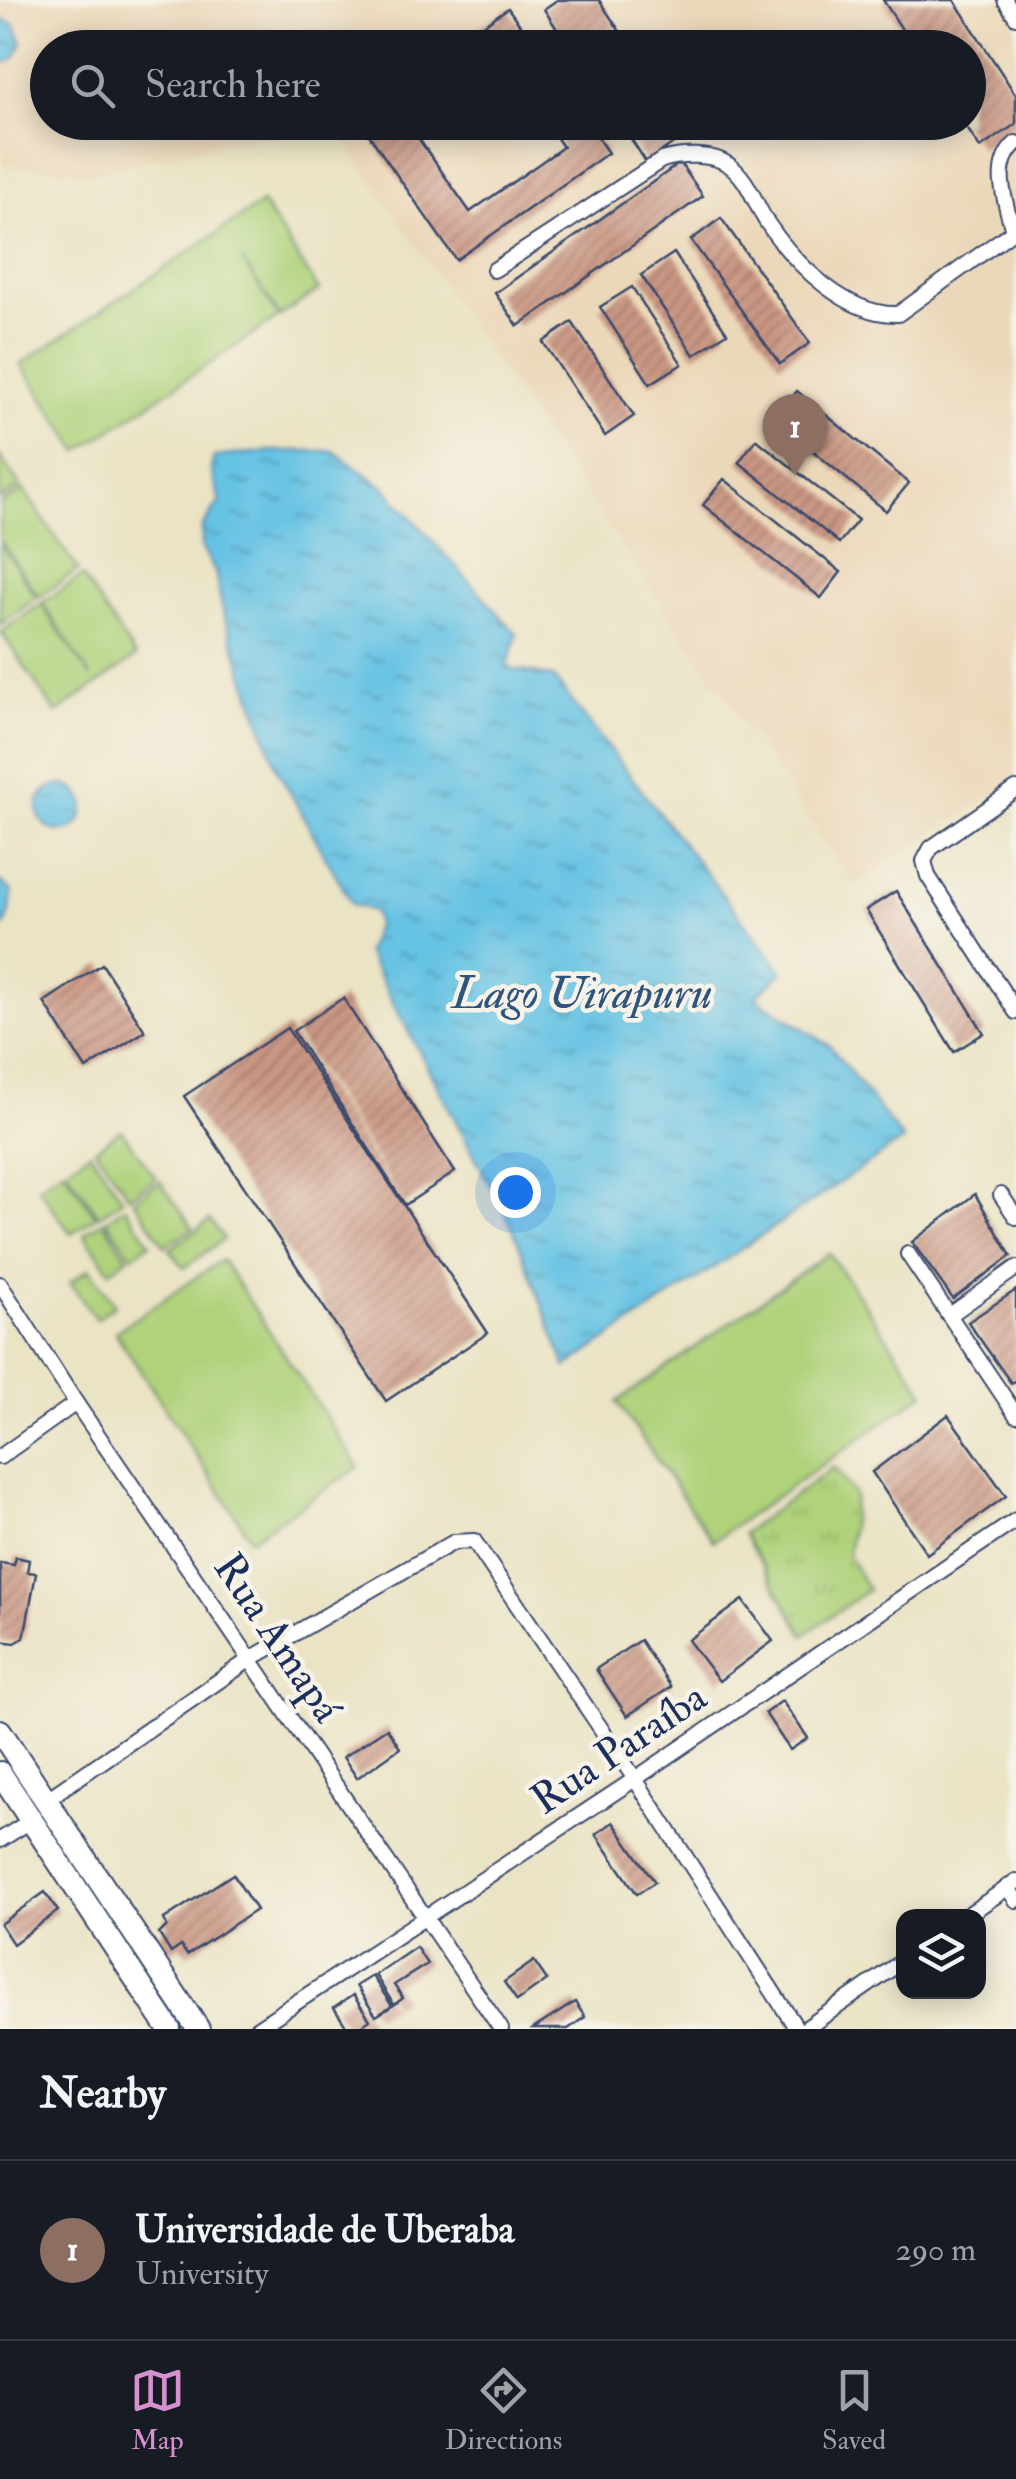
<!DOCTYPE html>
<html lang="en">
<head>
<meta charset="utf-8">
<style>
	body { margin:0; font-family:"IM FELL Double Pica",serif; background:#20242c; color:#f1f3f6 }
	.controls { position:absolute; right:30px; bottom:30px; display:grid; overflow:hidden; border-radius:20px; box-shadow:0 5px 25px #0003 }
	.controls button { width:90px; height:90px; display:grid; place-items:center; padding:0; border:0; border-bottom:2px solid #363941; background:#171b24; color:#f1f3f6; font:50px sans-serif }
	.you { position:absolute; left:515px; top:1192px; width:35px; height:35px; margin:-25px; border:8px solid #fff; border-radius:50%; background:#1a73e8; box-shadow:0 0 0 15px #1a73e833 }
	.badge { display:grid; place-items:center; width:65px; height:65px; border-radius:50%; background:#d690ce; color:#fff; font-size:32px; font-weight:700 }
	.pin { position:absolute; translate:-50% -82px; filter:drop-shadow(0 2px 5px #0008) }
	.pin::after { content:''; position:absolute; top:52px; width:35px; height:30px; background:inherit; clip-path:polygon(0 0,100% 0,50% 100%) }
	.list { margin:0; padding:0; list-style:none }
	h2 { display:flex; justify-content:space-between; align-items:center; height:130px; margin:0; padding:0 40px; font-size:42px }
	h2 small { font-size:32px; font-weight:400; color:#9ea1a6 }
	.list li { display:grid; grid-template-columns:65px 1fr auto; gap:30px; align-items:center; box-sizing:border-box; height:180px; padding:0 40px; border-top:2px solid #363941 }
	.list b { display:block; font-size:38px; white-space:nowrap }
	.list p { margin:0; font-size:32px; white-space:nowrap; color:#9ea1a6 }
	.list em { font-size:32px; font-style:normal; color:#9ea1a6 }
	.icon { flex:none; width:55px; height:55px; fill:none; stroke:currentColor; stroke-width:2; stroke-linecap:round; stroke-linejoin:round }
	.map { position:relative; flex:none; width:1016px; height:2029px; overflow:hidden }
	.search { position:absolute; background:#171b24; box-shadow:0 5px 25px #0003; left:30px; right:30px; top:30px; height:110px; display:flex; align-items:center; gap:25px; box-sizing:border-box; padding:0 35px; border-radius:55px; color:#9ea1a6; font-size:38px }
	.sheet { height:310px; background:#171b24 }
	nav { display:flex; justify-content:space-around; align-items:center; box-sizing:border-box; height:140px; border-top:2px solid #363941; background:#171b24; font-size:28px; color:#9ea1a6 }
	nav a { display:grid; justify-items:center; gap:5px }
	nav .on { color:#d690ce }
	.map>svg:first-child { display:block }
</style>
</head>
<body>
<div class="map">
<svg width="1016" height="2029" viewBox="0 0 1016 2029">
	<defs>
		<pattern id="grass-tufts" width="24" height="20" patternUnits="userSpaceOnUse" patternTransform="scale(2.5)"><rect width="24" height="20" fill="#afd27a"/><path d="M3 7l-1-3M5 7V3M7 7l1-3M15 17l-1-3M17 17v-4M19 17l1-3" fill="none" stroke="#96b56c"/></pattern>
		<pattern id="water-ripples" width="26" height="14" patternUnits="userSpaceOnUse" patternTransform="scale(2.5)"><rect width="26" height="14" fill="#66c3e4"/><path d="M2 4q2-2 4 0t4 0M15 11q2-2 4 0t4 0" fill="none" stroke="#539fbc"/></pattern>
		<pattern id="building-hatch" width="6" height="6" patternUnits="userSpaceOnUse" patternTransform="scale(2.5)"><rect width="6" height="6" fill="#cb9783"/><path d="M-1 1l2-2M0 6l6-6M5 7l2-2" fill="none" stroke="#a47c6e"/></pattern>
	</defs>
	<rect width="100%" height="100%" fill="#f7f3e8"/>
	<filter id="ink" filterUnits="userSpaceOnUse"><feTurbulence type="fractalNoise" baseFrequency=".01" numOctaves="2"/><feDisplacementMap in="SourceGraphic" scale="20" xChannelSelector="R" yChannelSelector="G"/><feConvolveMatrix kernelMatrix="1 2 1 2 8 2 1 2 1" color-interpolation-filters="sRGB"/></filter>
	<filter id="wash" filterUnits="userSpaceOnUse"><feTurbulence type="fractalNoise" baseFrequency=".0048" numOctaves="4" result="noise"/><feDisplacementMap in="SourceGraphic" scale="40" xChannelSelector="R" yChannelSelector="G"/><feGaussianBlur stdDeviation="2.25" result="paint"/><feColorMatrix in="noise" values="0 0 0 0 0 0 0 0 0 0 0 0 0 0 0 0 0 1.4 0 .05"/><feComposite in="paint" operator="in"/></filter>
	<g filter="url(#wash)">
		<rect width="100%" height="100%" fill="#eae3c4"/>
		<path fill="#ebd8ba" fill-rule="evenodd" d="M0,0H1016V779L854,885L343,139L296,134L221,142L94,174L0,164ZM48,48H968V122H48Z"/>
		<polygon fill="url(#grass-tufts)" stroke="#65806c" stroke-width="2.5" points="834,1467 855,1495 848,1555 868,1590 804,1635 743,1533"/>
		<g fill="#afd27a" stroke="#65806c" stroke-width="2.5">
			<polygon points="262,203 319,290 280,316 242,260 279,317 79,451 21,364"/>
			<polygon points="0,456 20,486 0,500"/>
			<polygon points="23,489 78,570 39,597 0,540 0,505"/>
			<polygon points="0,543 37,598 0,624"/>
			<polygon points="82,576 136,657 56,713 1,632 41,604 91,677 42,603"/>
			<polygon points="121,1130 156,1178 130,1197 95,1149"/>
			<polygon points="90,1152 123,1199 99,1216 66,1169"/>
			<polygon points="63,1169 96,1216 71,1234 38,1187"/>
			<polygon points="160,1181 193,1228 165,1246 134,1200"/>
			<polygon points="125,1207 150,1243 132,1256 106,1220"/>
			<polygon points="210,1220 224,1239 184,1268 170,1249"/>
			<polygon points="103,1221 128,1258 110,1271 84,1234"/>
			<polygon points="829,1253 925,1393 713,1541 617,1402"/>
			<polygon points="222,1260 359,1467 251,1539 115,1332"/>
			<polygon points="89,1269 115,1305 96,1319 70,1282"/>
		</g>
		<g fill="url(#water-ripples)" stroke="#4079a1" stroke-width="2.5">
			<path d="M0,19L14,24L22,42C19,54 13,63 0,63Z"/>
			<polygon points="86,33 151,34 151,47 86,47"/>
			<polygon points="272,451 333,451 384,487 517,634 507,668 553,677 783,972 755,997 830,1046 903,1140 566,1367 512,1226 366,952 377,924 374,911 352,904 277,769 224,616 215,572 202,548 202,528 220,501 211,469 214,457"/>
			<circle cx="61" cy="808" r="23"/>
			<polygon points="0,881 12,891 10,913 5,925 0,928"/>
		</g>
		<g id="blocks">
			<g fill="url(#building-hatch)">
				<polygon points="557,0 599,0 631,48 569,48 544,9"/>
				<polygon points="883,0 954,0 1016,95 1016,124 980,148 963,122 968,122 968,48 914,48"/>
				<polygon points="508,8 536,48 451,48"/>
				<polygon points="360,122 407,122 470,212 563,147 546,122 587,122 608,153 456,260"/>
				<polygon points="620,122 681,122 688,133 646,162"/>
				<polygon points="680,163 703,196 518,326 495,293"/>
				<polygon points="721,218 810,343 780,364 691,240"/>
				<polygon points="674,253 727,333 694,355 641,275"/>
				<polygon points="632,287 682,364 650,384 600,307"/>
				<polygon points="572,322 634,416 605,436 543,342"/>
				<polygon points="797,391 909,483 886,511 774,419"/>
				<polygon points="756,439 858,520 839,543 739,462"/>
				<polygon points="724,479 841,572 821,598 703,505"/>
				<polygon points="896,891 984,1033 954,1052 866,910"/>
				<polygon points="102,964 145,1031 86,1069 44,1002"/>
				<polygon points="343,998 455,1172 405,1205 293,1031"/>
				<polygon points="287,1028 488,1333 386,1401 184,1096"/>
				<polygon points="975,1194 1011,1256 953,1299 912,1242"/>
				<polygon points="1016,1290 1016,1380 1011,1383 968,1322"/>
				<polygon points="948,1415 1006,1496 927,1554 872,1472"/>
				<polygon points="16,1557 29,1560 27,1572 36,1573 24,1638 15,1643 0,1641 0,1563 14,1565"/>
				<polygon points="743,1600 773,1641 719,1681 688,1640"/>
				<polygon points="640,1640 671,1687 627,1716 596,1669"/>
				<polygon points="782,1701 808,1738 790,1750 765,1713"/>
				<polygon points="387,1728 400,1748 357,1778 343,1757"/>
				<polygon points="613,1822 655,1882 637,1894 596,1834"/>
				<polygon points="233,1874 256,1910 187,1955 181,1946 171,1953 159,1934 167,1926 164,1919"/>
				<polygon points="45,1892 58,1911 13,1944 0,1924"/>
				<polygon points="416,1947 427,1964 394,1985 403,1998 394,2005 375,1975"/>
				<polygon points="534,1961 547,1980 517,2001 504,1982"/>
				<polygon points="372,1976 392,2006 376,2016 356,1986"/>
				<polygon points="353,1995 370,2020 357,2029 348,2029 334,2008"/>
				<polygon points="575,2002 585,2017 568,2029 533,2029"/>
			</g>
		</g>
	</g>
	<g filter="url(#ink)">
		<use href="#blocks" fill-opacity="0" stroke="#3a4a6d" stroke-width="2.5"/>
		<g fill="none" stroke-linecap="round" stroke-linejoin="round">
			<defs>
				<g id="street">
					<polyline points="1005,0 1016,17"/>
					<path d="M1013,231C1006,202 990,166 1016,143"/>
					<path d="M494,270L662,160C680,154 713,153 729,165C749,179 755,205 768,224C795,264 847,316 898,314L1013,231"/>
					<polyline points="1016,789 931,848 924,861 928,876 1016,1012"/>
					<polyline points="1001,1195 1016,1217"/>
					<polyline points="908,1254 1016,1415"/>
					<polyline points="0,1284 76,1403 501,2029"/>
					<polyline points="950,1315 1016,1268"/>
					<polyline points="0,1457 76,1403"/>
					<polyline points="46,1800 252,1658 454,1542 474,1541 635,1779 797,2029"/>
					<polyline points="0,1840 32,1820"/>
					<polyline points="1007,1887 1016,1900"/>
					<polyline points="966,1916 1016,1882"/>
					<polyline points="256,2029 635,1779 1016,1520"/>
					<polyline points="805,2029 904,1960"/>
				</g>
				<g id="primary">
					<polyline points="0,1731 198,2029"/>
					<polyline points="0,1773 169,2029"/>
				</g>
			</defs>
			<use href="#street" stroke="#3a4a6d" stroke-width="18"/>
			<use href="#primary" stroke="#3a4a6d" stroke-width="26"/>
			<use href="#street" stroke="#fff" stroke-width="14"/>
			<use href="#primary" stroke="#fff" stroke-width="22"/>
		</g>
	</g>
	<g text-anchor="middle" stroke-width="9" stroke-linejoin="round" paint-order="stroke">
		<g font-size="42" fill="#1b2f5e" stroke="#f7f3e8">
			<text transform="translate(279 1637) rotate(56)" y="15">Rua Amapá</text>
			<text transform="translate(618 1747) rotate(-34)" y="15">Rua Paraíba</text>
		</g>
		<g font-size="45" font-style="italic" fill="#2e5480" stroke="#f7f3e8">
			<text x="582" y="1008">Lago Uirapuru</text>
		</g>
	</g>
</svg>
<div class="controls">
<button><svg class="icon" aria-label="layers" viewBox="0 0 24 24"><path d="M12 4l9 5-9 5-9-5zM3 14l9 5 9-5"/></svg></button>
</div>
<div class="you"></div>
<div class="pin badge" style="left:795px;top:476px;background:#8d6e63">1</div>
<div class="search"><svg class="icon" aria-label="search" viewBox="0 0 24 24"><circle cx="10" cy="10" r="6"/><path d="M15 15l6 6"/></svg>Search here</div>
</div>
<section class="sheet">
<h2>Nearby<small></small></h2>
<ul class="list">
<li><span class="badge" style="background:#8d6e63">1</span><div><b>Universidade de Uberaba</b><p>University</p></div><em>290 m</em></li>
</ul>
</section>
<nav>
<a class="on"><svg class="icon" aria-label="map" viewBox="0 0 24 24"><path d="M3 6l6-2 6 2 6-2v14l-6 2-6-2-6 2zM9 4v14M15 6v14"/></svg>Map</a>
<a><svg class="icon" aria-label="directions" viewBox="0 0 24 24"><path d="M12 3l9 9-9 9-9-9zM9 14v-3h6M13 9l2 2-2 2"/></svg>Directions</a>
<a><svg class="icon" aria-label="saved" viewBox="0 0 24 24"><path d="M7 4h10v16l-5-4-5 4z"/></svg>Saved</a>
</nav>
</body>
</html>
